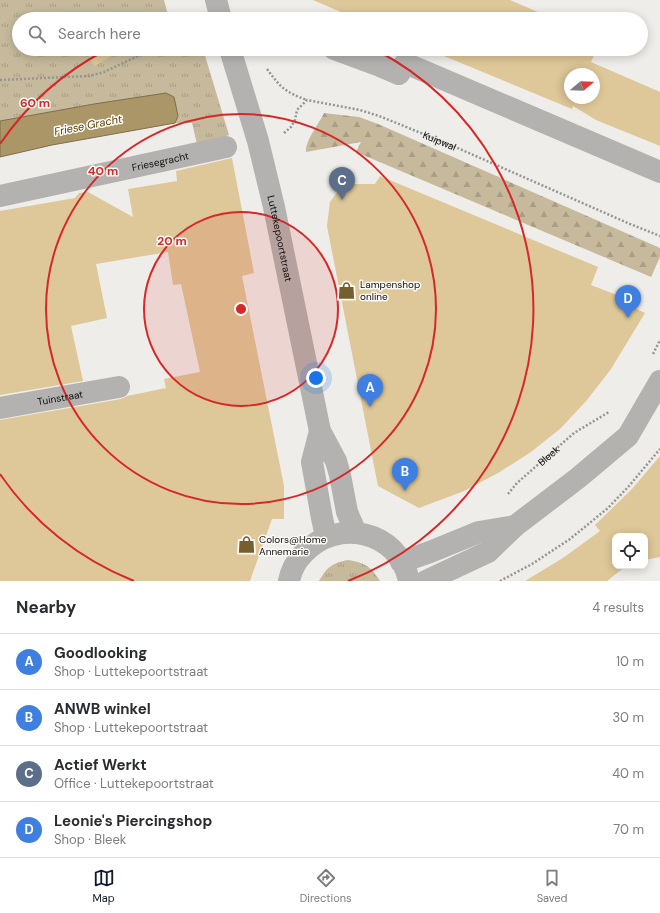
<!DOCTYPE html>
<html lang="en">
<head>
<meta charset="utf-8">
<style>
	body { margin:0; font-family:"DM Sans",sans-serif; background:#f2f2f3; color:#2b2b33 }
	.controls { position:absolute; right:12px; bottom:12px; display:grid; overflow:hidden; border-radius:8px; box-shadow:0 2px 10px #0003 }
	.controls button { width:36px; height:36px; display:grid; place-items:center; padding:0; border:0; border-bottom:1px solid #e1e1e2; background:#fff; color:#2b2b33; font:20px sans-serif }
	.compass { position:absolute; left:564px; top:68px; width:36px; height:36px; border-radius:50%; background:#fff; box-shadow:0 2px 10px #0003; rotate:71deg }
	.you { position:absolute; left:316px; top:378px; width:14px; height:14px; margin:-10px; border:3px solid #fff; border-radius:50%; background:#1a73e8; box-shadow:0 0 0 6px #1a73e833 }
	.badge { display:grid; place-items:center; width:26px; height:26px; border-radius:50%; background:#111827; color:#fff; font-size:13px; font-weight:700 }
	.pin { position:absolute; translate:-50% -33px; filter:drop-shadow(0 1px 2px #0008) }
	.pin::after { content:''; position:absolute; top:21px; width:14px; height:12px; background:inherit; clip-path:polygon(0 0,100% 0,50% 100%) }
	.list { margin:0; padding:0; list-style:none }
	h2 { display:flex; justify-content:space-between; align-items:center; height:52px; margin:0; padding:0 16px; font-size:17px }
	h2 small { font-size:13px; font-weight:400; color:#7c7c81 }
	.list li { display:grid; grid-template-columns:26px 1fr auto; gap:12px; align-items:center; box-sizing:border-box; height:56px; padding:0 16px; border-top:1px solid #e1e1e2 }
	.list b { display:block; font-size:15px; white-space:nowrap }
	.list p { margin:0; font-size:13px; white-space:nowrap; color:#7c7c81 }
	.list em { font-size:13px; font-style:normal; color:#7c7c81 }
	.icon { flex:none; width:22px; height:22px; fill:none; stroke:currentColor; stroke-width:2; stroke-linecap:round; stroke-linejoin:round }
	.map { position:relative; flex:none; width:660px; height:581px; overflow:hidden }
	.search { position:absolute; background:#fff; box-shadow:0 2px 10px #0003; left:12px; right:12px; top:12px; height:44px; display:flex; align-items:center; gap:10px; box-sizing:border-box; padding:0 14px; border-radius:22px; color:#7c7c81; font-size:15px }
	.sheet { height:276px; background:#fff }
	nav { display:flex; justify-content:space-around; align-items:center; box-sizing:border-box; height:56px; border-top:1px solid #e1e1e2; background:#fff; font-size:11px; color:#7c7c81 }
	nav a { display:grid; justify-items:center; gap:2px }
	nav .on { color:#111827 }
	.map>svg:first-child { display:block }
</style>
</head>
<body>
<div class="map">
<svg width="660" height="581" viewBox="0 0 660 581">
	<defs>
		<pattern id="grass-tufts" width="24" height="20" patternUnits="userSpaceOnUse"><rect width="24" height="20" fill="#c6b99c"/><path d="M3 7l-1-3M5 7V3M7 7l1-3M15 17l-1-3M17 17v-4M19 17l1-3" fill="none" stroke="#a99e85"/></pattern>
		<pattern id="forest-firs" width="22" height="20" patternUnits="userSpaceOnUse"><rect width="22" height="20" fill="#c6b99c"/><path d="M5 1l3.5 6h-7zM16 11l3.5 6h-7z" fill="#a99e85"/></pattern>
	</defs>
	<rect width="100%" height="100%" fill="#efede9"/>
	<g fill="url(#grass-tufts)">
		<polygon points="0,0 164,0 169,19 19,19 19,49 203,49 229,135 222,138 197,144 192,123 175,123 178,116 94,104 0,121"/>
		<path d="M348,560C366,563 370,566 380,581H319C327,567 332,563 348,560Z"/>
	</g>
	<path fill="url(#forest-firs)" d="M324,113L359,117L378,124L660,248V257L651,277L356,152L361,142L306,152C305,141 319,124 324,113Z"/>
	<polygon fill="#ab9668" stroke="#7c6e4d" points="166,93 174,97 178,116 175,123 52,145 0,157 0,121 94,104"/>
	<g fill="#dec798" fill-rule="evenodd">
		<polygon points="313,0 510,0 554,19 357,19"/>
		<polygon points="85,49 124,49 94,66"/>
		<path d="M427,49H597L591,62L660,92V146L596,120L573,106L572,109ZM570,74H594V98H570Z"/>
		<polygon points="232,158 254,273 242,276 284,486 284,519 272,519 250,581 0,581 0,420 121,399 127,396 166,388 164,379 200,372 181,284 173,285 168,252 96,264 107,318 71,326 83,381 0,395 0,211 75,198 79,193 88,192 133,217 128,189 177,181 176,171"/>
		<polygon points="380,176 598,267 591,285 632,301 630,306 645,313 611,369 587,400 561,428 531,452 498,473 464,491 419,508 378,486 327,226 330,202 339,189 350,184 375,184"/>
		<polygon points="660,456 660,557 645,560 645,536 615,536 615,566 626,566 607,581 525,581 563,558 600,531 595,525 632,489"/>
	</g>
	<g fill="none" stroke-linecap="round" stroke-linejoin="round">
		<g stroke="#969592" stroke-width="2.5" stroke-dasharray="2 2" stroke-linecap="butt">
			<path d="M267,69C281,88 285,92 307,100"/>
			<polyline points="0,80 89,76 104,72 138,56 161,49"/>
			<path id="s1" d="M284,133L291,127L295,120L297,110L307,100L360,110L379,116L453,146L630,224L660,236"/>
			<polyline points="653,354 660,340"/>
			<path id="s2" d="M508,494L517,483L574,433L609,412"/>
			<polyline points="500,581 532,564 570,539 608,508 629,486 660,449"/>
		</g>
		<g stroke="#b3b2b0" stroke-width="22">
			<polyline points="216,0 221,19"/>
			<path id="s3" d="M230,49L258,141L274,207L320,431L336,461L340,475L347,512L356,533"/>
			<polyline points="334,49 380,66 399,74 405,63 660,172"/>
			<path id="s4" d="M0,196L226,147"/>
			<path id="s5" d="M0,408L119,387"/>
			<polyline points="320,431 312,462 322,518 326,536"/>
			<polyline points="401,562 430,552 479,532 515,526"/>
			<path d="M289,581C291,571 296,561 303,554C336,517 399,530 409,581"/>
			<polyline points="426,581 488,552 515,526 578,478 628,436 660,381"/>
		</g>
	</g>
	<circle cx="241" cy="309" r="97" fill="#d62828" fill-opacity=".12"/>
	<g fill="none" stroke="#d62828" stroke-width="2">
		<circle cx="241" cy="309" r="97"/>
		<circle cx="241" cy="309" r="195"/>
		<path d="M134 581A292 292 0 0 1 0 474M0 144A292 292 0 0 1 106 50M208 19A292 292 0 0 1 274 19M376 50A292 292 0 0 1 348 581"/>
	</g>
	<defs>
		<symbol id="shop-bare" viewBox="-9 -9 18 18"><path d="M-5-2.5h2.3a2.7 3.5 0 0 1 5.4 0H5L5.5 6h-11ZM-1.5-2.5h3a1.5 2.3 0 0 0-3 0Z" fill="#755f2f" stroke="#fcfaf6" stroke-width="2.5" paint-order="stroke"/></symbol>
	</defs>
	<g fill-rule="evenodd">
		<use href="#shop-bare" x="334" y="278" width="25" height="25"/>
		<use href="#shop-bare" x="234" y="532" width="25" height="25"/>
	</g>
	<g text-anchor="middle" stroke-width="3" stroke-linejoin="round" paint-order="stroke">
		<g font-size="10" fill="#100f0e" stroke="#fcfaf6">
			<text dy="4" stroke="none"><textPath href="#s1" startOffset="181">Kuipwal</textPath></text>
			<text dy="4" stroke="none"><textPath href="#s4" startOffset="164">Friesegracht</textPath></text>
			<text dy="4" stroke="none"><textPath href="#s3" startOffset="196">Luttekepoortstraat</textPath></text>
			<text dy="4" stroke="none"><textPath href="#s5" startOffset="61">Tuinstraat</textPath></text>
			<text dy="4" stroke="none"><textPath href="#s2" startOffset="56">Bleek</textPath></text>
		</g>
		<g font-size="10" fill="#100f0e" stroke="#fcfaf6" text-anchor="start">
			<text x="360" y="288">Lampenshop<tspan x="360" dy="12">online</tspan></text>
			<text x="259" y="543">Colors@Home<tspan x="259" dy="12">Annemarie</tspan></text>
		</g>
		<g font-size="11" font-style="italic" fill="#574102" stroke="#fcfaf6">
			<text transform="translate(88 125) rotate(-11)" y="4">Friese Gracht</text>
		</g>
	</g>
	<circle cx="241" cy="309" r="6" fill="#d62828" stroke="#fcfaf6" stroke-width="2"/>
	<g font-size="12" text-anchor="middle" font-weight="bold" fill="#d62828" stroke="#fcfaf6" stroke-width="3" stroke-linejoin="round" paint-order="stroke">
		<text x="35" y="107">60 m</text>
		<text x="103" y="175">40 m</text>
		<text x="172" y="245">20 m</text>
	</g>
</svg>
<div class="controls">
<button><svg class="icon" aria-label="locate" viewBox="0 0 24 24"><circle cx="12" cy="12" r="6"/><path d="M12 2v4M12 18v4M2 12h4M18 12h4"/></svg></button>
</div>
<svg class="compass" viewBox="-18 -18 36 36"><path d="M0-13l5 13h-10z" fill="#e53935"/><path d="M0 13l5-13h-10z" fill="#7c7c81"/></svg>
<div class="you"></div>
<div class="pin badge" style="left:370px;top:407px;background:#3f7fe0">A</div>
<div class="pin badge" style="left:405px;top:491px;background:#3f7fe0">B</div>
<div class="pin badge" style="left:342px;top:200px;background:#5c6f8a">C</div>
<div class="pin badge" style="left:628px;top:318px;background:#3f7fe0">D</div>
<div class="search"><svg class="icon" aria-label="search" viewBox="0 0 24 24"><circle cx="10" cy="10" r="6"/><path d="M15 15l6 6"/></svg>Search here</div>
</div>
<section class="sheet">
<h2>Nearby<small>4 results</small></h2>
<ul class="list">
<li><span class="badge" style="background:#3f7fe0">A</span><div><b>Goodlooking</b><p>Shop · Luttekepoortstraat</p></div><em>10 m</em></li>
<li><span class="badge" style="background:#3f7fe0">B</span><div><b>ANWB winkel</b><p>Shop · Luttekepoortstraat</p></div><em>30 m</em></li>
<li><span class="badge" style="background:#5c6f8a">C</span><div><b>Actief Werkt</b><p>Office · Luttekepoortstraat</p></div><em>40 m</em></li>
<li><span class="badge" style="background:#3f7fe0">D</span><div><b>Leonie's Piercingshop</b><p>Shop · Bleek</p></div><em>70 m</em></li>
</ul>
</section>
<nav>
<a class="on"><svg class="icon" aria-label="map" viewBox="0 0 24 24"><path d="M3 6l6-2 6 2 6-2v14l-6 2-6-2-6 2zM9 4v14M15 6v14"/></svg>Map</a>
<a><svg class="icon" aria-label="directions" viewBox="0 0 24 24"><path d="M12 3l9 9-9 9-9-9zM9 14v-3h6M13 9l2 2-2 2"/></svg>Directions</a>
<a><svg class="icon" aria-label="saved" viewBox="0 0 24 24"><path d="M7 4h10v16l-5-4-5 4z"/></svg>Saved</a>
</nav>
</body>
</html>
